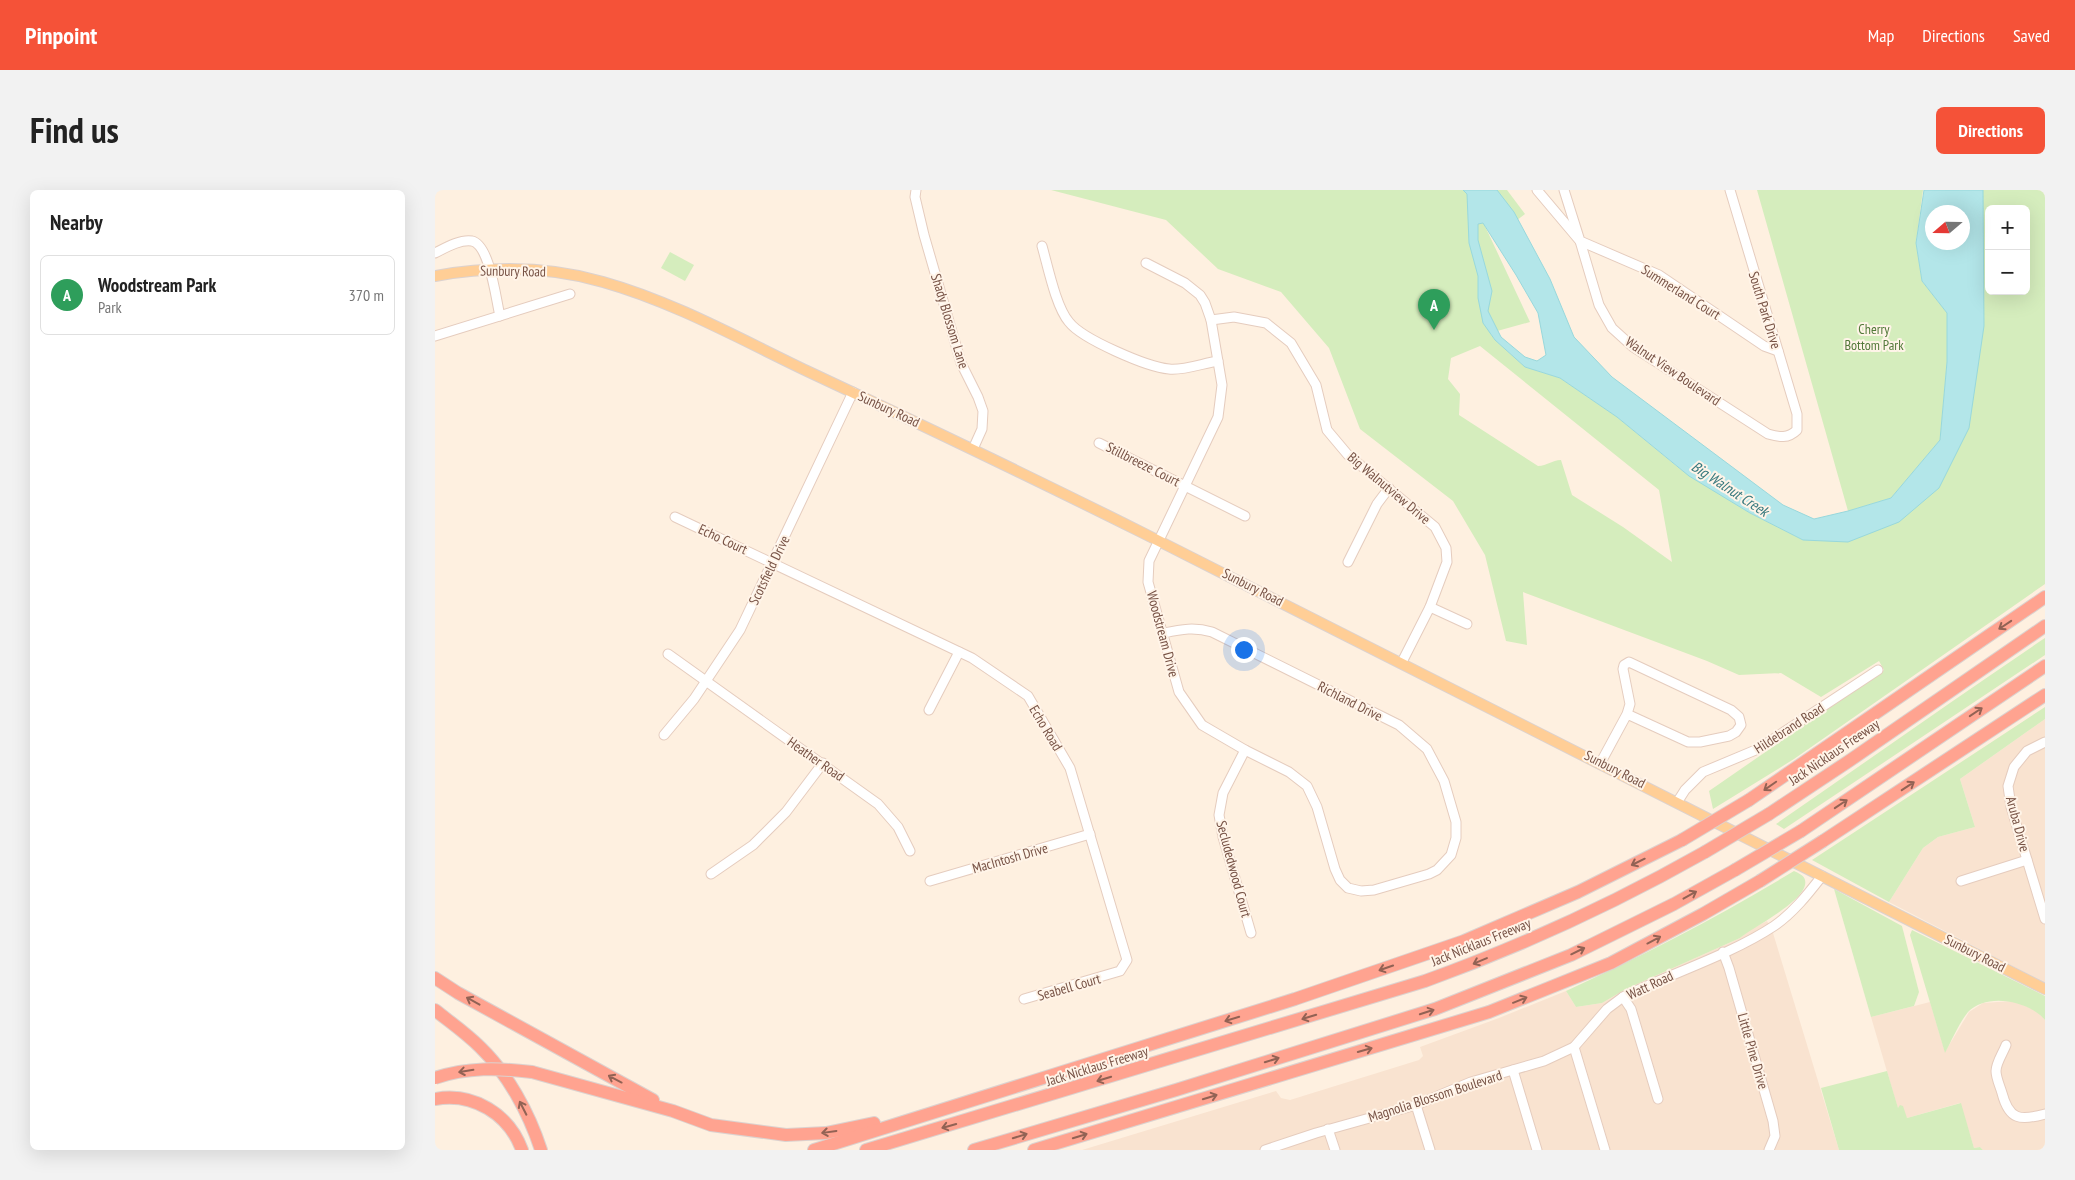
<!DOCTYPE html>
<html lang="en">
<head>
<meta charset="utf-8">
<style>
	body { margin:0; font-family:"PT Sans Narrow",sans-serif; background:#f2f2f2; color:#222 }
	.controls { position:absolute; right:15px; top:15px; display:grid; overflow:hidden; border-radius:8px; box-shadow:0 5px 20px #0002 }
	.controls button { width:45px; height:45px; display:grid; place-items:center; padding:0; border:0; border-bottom:1px solid #e0e0e0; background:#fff; color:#222; font:25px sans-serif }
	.compass { position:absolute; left:1490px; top:15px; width:45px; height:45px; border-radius:50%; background:#fff; box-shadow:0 5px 20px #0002; rotate:250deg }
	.you { position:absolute; left:808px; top:459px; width:18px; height:18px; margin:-12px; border:4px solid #fff; border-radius:50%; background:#1a73e8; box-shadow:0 0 0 8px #1a73e833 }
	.badge { display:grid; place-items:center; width:32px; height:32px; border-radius:50%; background:#f55238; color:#fff; font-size:16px; font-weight:700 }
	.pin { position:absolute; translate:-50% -41px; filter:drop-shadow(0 1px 2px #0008) }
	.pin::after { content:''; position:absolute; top:26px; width:18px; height:15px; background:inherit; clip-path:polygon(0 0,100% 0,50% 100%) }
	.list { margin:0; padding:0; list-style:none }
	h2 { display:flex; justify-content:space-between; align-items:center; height:65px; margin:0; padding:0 20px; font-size:21px }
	h2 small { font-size:16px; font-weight:400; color:#767676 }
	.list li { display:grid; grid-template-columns:32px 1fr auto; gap:15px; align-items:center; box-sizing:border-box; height:80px; margin:0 10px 10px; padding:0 10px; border:1px solid #e0e0e0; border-radius:8px }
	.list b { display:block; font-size:19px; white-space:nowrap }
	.list p { margin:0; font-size:16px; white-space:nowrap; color:#767676 }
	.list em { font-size:16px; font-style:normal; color:#767676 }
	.map { position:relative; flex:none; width:1610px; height:960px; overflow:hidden; border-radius:8px }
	header { display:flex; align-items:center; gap:30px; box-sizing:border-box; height:70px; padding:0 25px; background:#f55238; color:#fff }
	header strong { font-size:24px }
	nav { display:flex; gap:28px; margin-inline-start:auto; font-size:18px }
	.intro { display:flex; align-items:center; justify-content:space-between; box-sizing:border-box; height:120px; padding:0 30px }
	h1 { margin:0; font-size:35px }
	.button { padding:12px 22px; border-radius:8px; background:#f55238; color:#fff; font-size:18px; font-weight:700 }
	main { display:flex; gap:30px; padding:0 30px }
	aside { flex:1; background:#fff; border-radius:8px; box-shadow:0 5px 20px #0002 }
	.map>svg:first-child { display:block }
</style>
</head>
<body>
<header>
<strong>Pinpoint</strong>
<nav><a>Map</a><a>Directions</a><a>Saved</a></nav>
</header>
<div class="intro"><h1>Find us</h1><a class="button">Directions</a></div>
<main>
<aside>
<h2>Nearby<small></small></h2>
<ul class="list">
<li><span class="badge" style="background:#2e9e5b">A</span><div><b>Woodstream Park</b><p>Park</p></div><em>370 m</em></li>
</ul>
</aside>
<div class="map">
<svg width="1610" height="960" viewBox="0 0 1610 960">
	<rect width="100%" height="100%" fill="#fef0e0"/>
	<g fill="#f9e3d0">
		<polygon points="1610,529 1610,793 1454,712 1488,658 1503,647 1540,637 1525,589"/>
		<polygon points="1332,731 1338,743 1404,960 647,960 841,901 846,908 855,910 984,870 988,866 985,857 1064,828 1131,801 1141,817 1167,813 1191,799 1305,748 1316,739"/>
		<polygon points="1578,811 1603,821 1610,830 1610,960 1548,960 1545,957 1539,958 1525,913 1472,928 1463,919 1436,827 1495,812 1510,862 1534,822 1548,813"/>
	</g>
	<g fill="#d5edbd" fill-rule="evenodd">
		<path d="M616,0H1072L1090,24L1064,44L1049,34L1095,132L1055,143L1060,150L1090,177L1125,188L1182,227L1245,279L1315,323L1368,350L1504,298L1548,0H1610V394L1359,569L1278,619L1274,601L1449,480L1444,471L1386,507L1346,483L1304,485L1272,471L1088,402L1092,455L1071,451L1050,365L1018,311L925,239L894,158L846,102L783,79L731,30ZM1554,19H1591V101H1554ZM1045,156L1224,300L1237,372L1188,337L1137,305L1126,270C1117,270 1112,276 1103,276L1024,225L1025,204L1013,189L1016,168Z"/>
		<polygon points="1322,0 1488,0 1481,53 1487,91 1512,123 1512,172 1505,250 1456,308 1413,321"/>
		<polygon points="235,62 259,75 250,91 226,78"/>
		<path d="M1610,448V465L1349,639L1341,634C1431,572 1519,509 1610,448Z"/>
		<polygon points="1610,517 1610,529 1525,589 1540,637 1503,647 1488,658 1454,712 1377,670"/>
		<path d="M1359,681C1363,683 1369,685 1370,690C1375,709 1318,737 1305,748L1191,799L1167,813L1141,817L1131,801C1209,765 1285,726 1359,681Z"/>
		<polygon points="1399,699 1467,736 1484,802 1479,816 1436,827"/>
		<path d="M1477,740L1610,806V830C1594,811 1552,802 1533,822C1524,833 1517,850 1510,863L1475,745Z"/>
		<polygon points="1452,881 1463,918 1465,915 1468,916 1472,928 1526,913 1539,958 1545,957 1548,960 1404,960 1386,898"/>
	</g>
	<path fill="#b3e6e9" stroke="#98d8dc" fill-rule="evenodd" d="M1028,0H1062L1079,22L1115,89L1139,147L1177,187L1348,315L1379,329L1413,321L1456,308L1505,250L1512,172V123L1487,91L1481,53L1489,0H1548L1549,136L1534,238L1504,298L1464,332L1413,352L1368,350L1315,323L1254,286L1182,227L1125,188L1090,177L1060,150L1048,133L1043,108V86L1034,53L1032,4ZM1498,22H1528V52H1498ZM1048,33L1081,85L1103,123L1111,165L1102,171L1090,167L1066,147L1053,121L1057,101L1043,50V34Z"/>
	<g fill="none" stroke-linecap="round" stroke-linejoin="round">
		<defs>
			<g id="minor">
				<polyline points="481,0 480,7 489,45 526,173 543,207 548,221 547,239 538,259"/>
				<path d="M1102,0L1145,51L1164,115L1177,138L1198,157L1333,244C1344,247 1353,249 1362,240V224L1295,0"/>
				<polyline points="1129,0 1145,51 1224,85 1329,156 1343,161"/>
				<path d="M607,56C613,77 621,117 634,132C647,149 712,177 734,179C747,181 769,173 783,171"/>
				<path d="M0,63C10,58 25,49 37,51C55,55 61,110 65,126"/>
				<path d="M711,73L750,93L765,105L770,113L776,130L787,195L783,227L714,371L713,392L744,502L767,535L810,560L854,582L872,596L882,617L900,679L905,690L913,698L926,701L939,700L994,684L1002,680L1016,665L1021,648V632L1009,591L992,559L964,535L777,442C760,437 747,439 729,443"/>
				<polyline points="776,130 799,127 831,133 856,153 881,195 892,240 913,265 1000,337 1011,358 1012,372 995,417 967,472"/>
				<polyline points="0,146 135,104"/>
				<polyline points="664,253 810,326"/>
				<polyline points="240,327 537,468 593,506 635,578 692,770 685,781 589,809"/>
				<polyline points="913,372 942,314 954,298"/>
				<polyline points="995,417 1032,434"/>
				<polyline points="233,464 443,614 463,637 475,661"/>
				<polyline points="494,520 524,462"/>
				<polyline points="229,545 259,509 305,440 418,202"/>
				<polyline points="1610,552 1592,561 1579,577 1573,596 1576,617 1610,729"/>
				<polyline points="810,560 788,603 784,625 788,647 816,743"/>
				<polyline points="1166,572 1192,524 1195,514 1188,479 1189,475 1194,472 1296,520 1304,527 1306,535 1301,542 1294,546 1265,552 1253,552 1192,524"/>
				<polyline points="1243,611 1250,600 1268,582 1323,559 1443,480"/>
				<polyline points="276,684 318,655 351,622 388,573"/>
				<polyline points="495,691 655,644"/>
				<polyline points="1526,691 1592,670"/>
				<polyline points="1288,762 1294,778 1338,931 1340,946 1334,960"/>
				<polyline points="1188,807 1196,819 1223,909"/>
				<path d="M1571,855C1568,863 1561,873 1561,881C1561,888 1565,896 1567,903C1574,930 1585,931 1610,924"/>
				<polyline points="1139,857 1170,960"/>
				<polyline points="1078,880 1102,960"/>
				<polyline points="981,915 995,960"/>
				<polyline points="893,939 900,960"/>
				<path d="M830,960L881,943L981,915L1036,892L1109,871L1139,857L1172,819L1188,807C1237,783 1295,765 1339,736C1358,723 1373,704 1387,686"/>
			</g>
			<path id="major" d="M0,86C56,76 113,76 168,92C239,112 305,149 372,181C485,234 598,288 710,344C1010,495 1311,645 1610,799"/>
			<g id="highway">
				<polyline points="1314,610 1610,407"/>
				<polyline points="1334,624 1414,571 1610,436"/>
				<polyline points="1366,641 1610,476"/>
				<polyline points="1388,651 1610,505"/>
				<polyline points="0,788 23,803 218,910"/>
				<path d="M0,820C15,832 31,843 45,857C73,884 94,923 106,960"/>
				<polyline points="97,882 238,921 276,935 351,945 391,943 439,933"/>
				<path d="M0,909C38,902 74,924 87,960"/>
				<polyline points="379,960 860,809 1029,751 1143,702 1247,650"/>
				<path d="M431,960L990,791C1087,756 1180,713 1270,662"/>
				<polyline points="539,960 741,900 1000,819 1136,765 1239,714 1300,680"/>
				<polyline points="599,960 1054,822 1176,773 1268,724 1325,691"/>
			</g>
		</defs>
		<use href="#minor" stroke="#e5ccbe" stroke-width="11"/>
		<use href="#major" stroke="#dcd2cf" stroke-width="12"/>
		<use href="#highway" stroke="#dcd2cf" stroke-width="14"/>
		<use href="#minor" stroke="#fff" stroke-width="9"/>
		<use href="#major" stroke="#ffce96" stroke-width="10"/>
		<use href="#highway" stroke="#ffa390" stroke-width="12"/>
		<defs>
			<g id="highway-bridge">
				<polyline points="1247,650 1314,610"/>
				<polyline points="1270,662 1334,624"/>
				<polyline points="1300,680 1366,641"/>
				<polyline points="1325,691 1388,651"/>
				<path d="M0,888C32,877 64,878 97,882"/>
			</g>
		</defs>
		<use href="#highway-bridge" stroke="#dcd2cf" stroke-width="14" stroke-linecap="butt"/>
		<use href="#highway-bridge" stroke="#ffa390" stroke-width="12"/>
	</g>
	<defs><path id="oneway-shaft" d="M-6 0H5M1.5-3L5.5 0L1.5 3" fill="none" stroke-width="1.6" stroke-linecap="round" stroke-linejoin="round" transform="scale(1.25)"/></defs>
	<g stroke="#926254">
		<use href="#oneway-shaft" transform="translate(1570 435) rotate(146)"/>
		<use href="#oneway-shaft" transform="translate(1541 522) rotate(-34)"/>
		<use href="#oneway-shaft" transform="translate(1335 596) rotate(145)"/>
		<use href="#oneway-shaft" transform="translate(1473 596) rotate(-33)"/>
		<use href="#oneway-shaft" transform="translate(1406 614) rotate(-34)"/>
		<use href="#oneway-shaft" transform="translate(1203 672) rotate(154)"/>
		<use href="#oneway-shaft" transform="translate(1255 705) rotate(-29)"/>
		<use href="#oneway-shaft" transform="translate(1219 750) rotate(-28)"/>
		<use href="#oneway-shaft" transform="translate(1143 761) rotate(-26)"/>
		<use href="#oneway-shaft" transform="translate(1045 771) rotate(157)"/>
		<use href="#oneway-shaft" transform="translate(951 778) rotate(161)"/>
		<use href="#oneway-shaft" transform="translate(1085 810) rotate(-22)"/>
		<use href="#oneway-shaft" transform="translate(38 811) rotate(-151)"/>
		<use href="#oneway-shaft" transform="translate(992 822) rotate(-18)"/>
		<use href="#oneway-shaft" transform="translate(874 827) rotate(163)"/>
		<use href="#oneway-shaft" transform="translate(797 829) rotate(163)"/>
		<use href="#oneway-shaft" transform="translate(930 860) rotate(-16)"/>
		<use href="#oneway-shaft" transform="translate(837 870) rotate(-17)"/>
		<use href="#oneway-shaft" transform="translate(31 881) rotate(171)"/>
		<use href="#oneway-shaft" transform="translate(180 889) rotate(-152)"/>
		<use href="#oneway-shaft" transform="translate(669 889) rotate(163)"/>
		<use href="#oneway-shaft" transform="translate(775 907) rotate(-17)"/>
		<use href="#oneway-shaft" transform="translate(88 918) rotate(-117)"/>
		<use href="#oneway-shaft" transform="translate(514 936) rotate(164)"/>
		<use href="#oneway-shaft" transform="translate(394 942) rotate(172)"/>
		<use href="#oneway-shaft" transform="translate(585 946) rotate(-17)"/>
		<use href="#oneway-shaft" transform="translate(645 946) rotate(-17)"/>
	</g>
	<g text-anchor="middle" stroke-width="4" stroke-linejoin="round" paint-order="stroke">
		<g font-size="14" fill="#775245" stroke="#fff4e8">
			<text transform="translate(78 81) rotate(1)" y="5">Sunbury Road</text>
			<text transform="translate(1246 102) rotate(32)" y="5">Summerland Court</text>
			<text transform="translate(1330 120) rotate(73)" y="5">South Park Drive</text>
			<text transform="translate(515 131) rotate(73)" y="5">Shady Blossom Lane</text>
			<text transform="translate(1238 181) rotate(34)" y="5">Walnut View Boulevard</text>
			<text transform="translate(454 219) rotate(25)" y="5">Sunbury Road</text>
			<text transform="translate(708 274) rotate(27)" y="5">Stillbreeze Court</text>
			<text transform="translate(954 298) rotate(40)" y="5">Big Walnutview Drive</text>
			<text transform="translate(288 349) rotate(25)" y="5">Echo Court</text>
			<text transform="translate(334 380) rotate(-64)" y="5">Scotsfield Drive</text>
			<text transform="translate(818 397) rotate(27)" y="5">Sunbury Road</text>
			<text transform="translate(728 444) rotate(75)" y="5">Woodstream Drive</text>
			<text transform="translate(915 511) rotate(27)" y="5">Richland Drive</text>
			<text transform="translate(611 538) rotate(59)" y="5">Echo Road</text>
			<text transform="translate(1354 538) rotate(-33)" y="5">Hildebrand Road</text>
			<text transform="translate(1399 562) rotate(-34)" y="5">Jack Nicklaus Freeway</text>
			<text transform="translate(381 569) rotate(35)" y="5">Heather Road</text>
			<text transform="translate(1180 579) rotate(27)" y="5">Sunbury Road</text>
			<text transform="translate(1583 634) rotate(75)" y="5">Aruba Drive</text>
			<text transform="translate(575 668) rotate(-16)" y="5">MacIntosh Drive</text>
			<text transform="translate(799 679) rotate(75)" y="5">Secludedwood Court</text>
			<text transform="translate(1046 752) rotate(-22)" y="5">Jack Nicklaus Freeway</text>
			<text transform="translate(1540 763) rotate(27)" y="5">Sunbury Road</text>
			<text transform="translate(1215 795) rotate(-25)" y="5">Watt Road</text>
			<text transform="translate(634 797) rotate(-16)" y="5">Seabell Court</text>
			<text transform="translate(1318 861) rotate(74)" y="5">Little Pine Drive</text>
			<text transform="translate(662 876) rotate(-17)" y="5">Jack Nicklaus Freeway</text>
			<text transform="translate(1000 906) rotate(-18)" y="5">Magnolia Blossom Boulevard</text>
		</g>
		<g font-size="14" fill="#527939" stroke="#fff4e8">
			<text x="1439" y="144">Cherry<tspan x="1439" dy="16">Bottom Park</tspan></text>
		</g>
		<g font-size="15" font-style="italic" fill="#37797e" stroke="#fff4e8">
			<text transform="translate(1295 299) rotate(33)" y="5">Big Walnut Creek</text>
		</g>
	</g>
</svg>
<div class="controls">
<button>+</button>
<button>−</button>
</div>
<svg class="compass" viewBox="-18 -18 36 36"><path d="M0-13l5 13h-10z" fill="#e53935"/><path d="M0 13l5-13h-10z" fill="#767676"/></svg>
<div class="you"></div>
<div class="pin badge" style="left:999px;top:140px;background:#2e9e5b">A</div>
</div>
</main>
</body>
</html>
